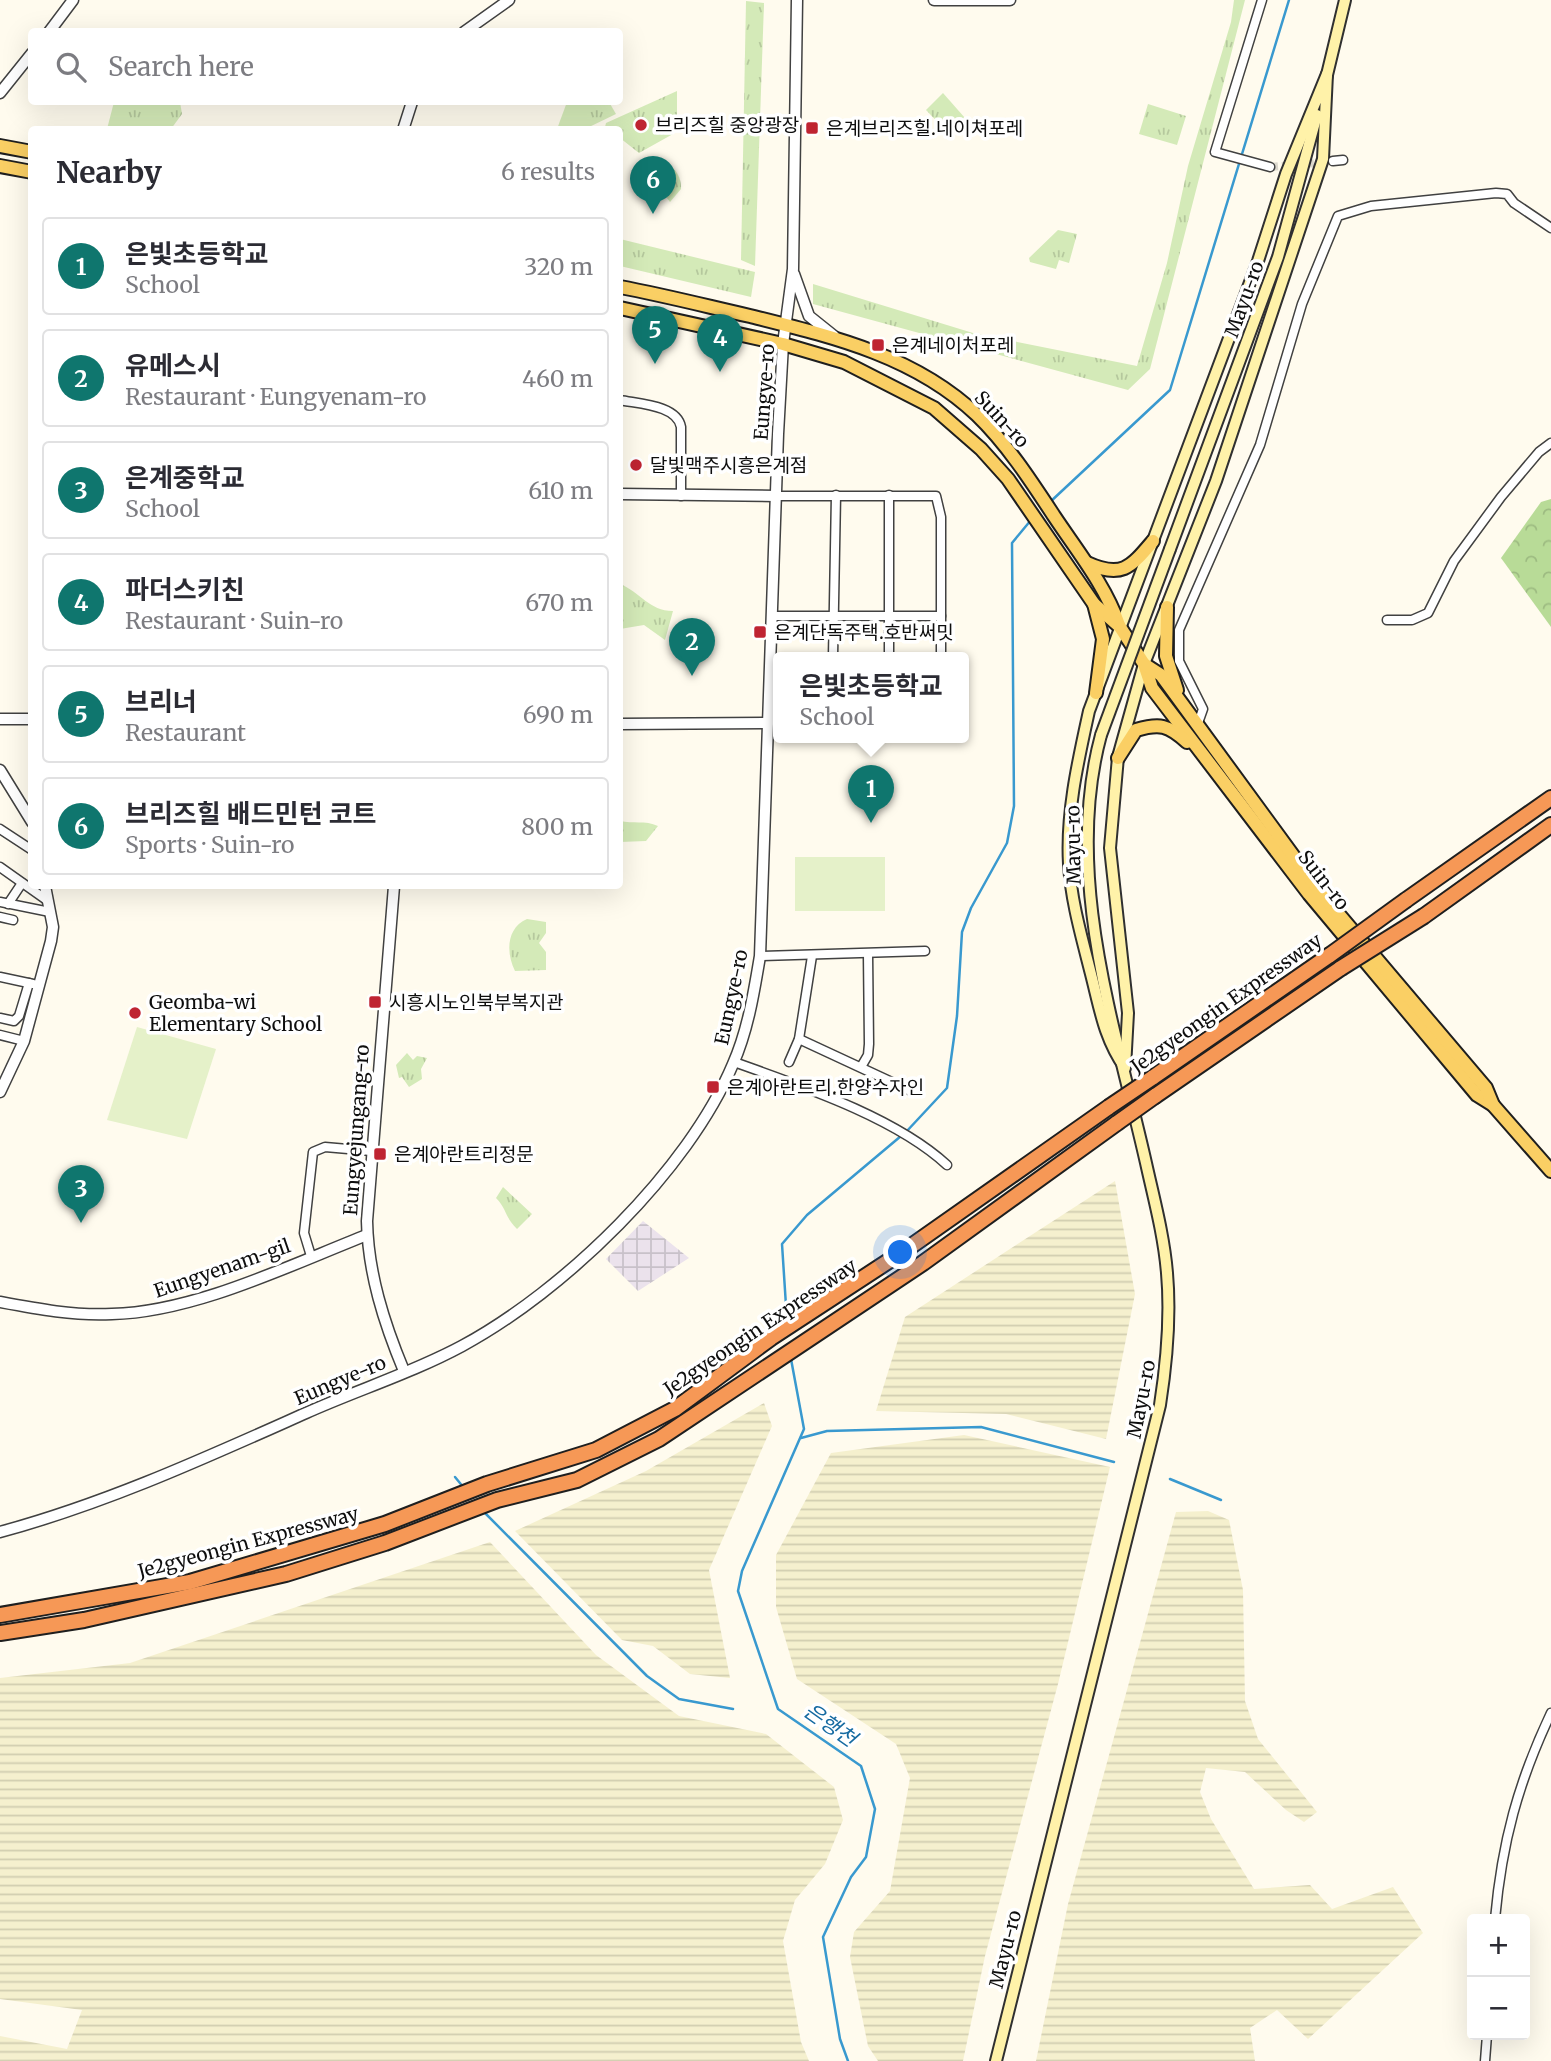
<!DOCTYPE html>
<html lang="en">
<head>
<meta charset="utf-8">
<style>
	body { margin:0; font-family:Merriweather,"Noto Sans KR",serif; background:#f2f2f3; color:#2b2b33 }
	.controls { position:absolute; right:21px; bottom:21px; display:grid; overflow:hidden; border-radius:7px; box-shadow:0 7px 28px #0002 }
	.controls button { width:63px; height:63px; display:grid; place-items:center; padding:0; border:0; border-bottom:2px solid #e1e1e2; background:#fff; color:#2b2b33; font:35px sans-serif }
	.you { position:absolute; left:901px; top:1253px; width:24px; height:24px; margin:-18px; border:5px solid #fff; border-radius:50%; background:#1a73e8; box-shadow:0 0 0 10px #1a73e833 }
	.badge { display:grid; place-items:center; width:46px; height:46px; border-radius:50%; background:#0f766e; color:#fff; font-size:23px; font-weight:700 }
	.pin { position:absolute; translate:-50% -58px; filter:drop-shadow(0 2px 4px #0008) }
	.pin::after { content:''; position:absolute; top:37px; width:24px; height:21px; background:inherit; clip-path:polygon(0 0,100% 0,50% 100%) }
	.popup { position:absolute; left:773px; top:652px; width:196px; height:91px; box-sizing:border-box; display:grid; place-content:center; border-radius:7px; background:#fff; filter:drop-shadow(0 2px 5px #0005); font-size:23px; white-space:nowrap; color:#7c7c81 }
	.popup b { font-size:26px; color:#2b2b33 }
	.popup::after { content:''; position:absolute; left:50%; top:100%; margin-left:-14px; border:14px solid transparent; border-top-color:#fff }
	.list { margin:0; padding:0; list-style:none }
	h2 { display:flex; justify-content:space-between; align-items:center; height:91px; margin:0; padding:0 28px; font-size:30px }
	h2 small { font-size:23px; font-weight:400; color:#7c7c81 }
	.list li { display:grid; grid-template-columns:46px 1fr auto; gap:21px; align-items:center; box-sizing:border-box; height:98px; margin:0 14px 14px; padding:0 14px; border:2px solid #e1e1e2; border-radius:7px }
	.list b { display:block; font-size:26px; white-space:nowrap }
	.list p { margin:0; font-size:23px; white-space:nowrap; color:#7c7c81 }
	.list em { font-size:23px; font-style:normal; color:#7c7c81 }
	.icon { flex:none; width:38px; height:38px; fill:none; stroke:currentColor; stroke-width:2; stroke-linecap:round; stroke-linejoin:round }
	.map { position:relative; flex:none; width:1551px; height:2061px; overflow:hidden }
	.search { position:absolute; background:#fff; box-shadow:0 7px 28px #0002; left:28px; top:28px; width:595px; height:77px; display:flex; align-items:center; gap:18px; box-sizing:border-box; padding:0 24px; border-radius:7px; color:#7c7c81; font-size:26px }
	.panel { position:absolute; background:#fff; box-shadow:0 7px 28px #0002; left:28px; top:126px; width:595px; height:763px; border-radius:7px }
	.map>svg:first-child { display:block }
</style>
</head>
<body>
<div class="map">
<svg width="1551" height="2061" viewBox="0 0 1551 2061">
	<defs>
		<pattern id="industrial-grid" width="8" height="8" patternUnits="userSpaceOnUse" patternTransform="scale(1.75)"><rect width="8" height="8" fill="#ebe2ec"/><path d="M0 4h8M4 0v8" fill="none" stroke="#c8c1c9"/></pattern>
		<pattern id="farmland-rules" width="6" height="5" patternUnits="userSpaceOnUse" patternTransform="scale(1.75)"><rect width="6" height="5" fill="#f5f0ce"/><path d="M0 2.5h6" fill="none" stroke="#d1cdb0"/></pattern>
		<pattern id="forest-crowns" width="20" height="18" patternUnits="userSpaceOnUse" patternTransform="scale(1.75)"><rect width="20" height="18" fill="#b8db97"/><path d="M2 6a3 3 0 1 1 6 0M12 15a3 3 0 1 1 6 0" fill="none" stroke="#9dbb81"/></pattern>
		<pattern id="park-tufts" width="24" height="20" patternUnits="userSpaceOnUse" patternTransform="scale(1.75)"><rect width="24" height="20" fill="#d4eab8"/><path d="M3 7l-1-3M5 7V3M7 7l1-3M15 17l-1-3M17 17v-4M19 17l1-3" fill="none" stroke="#b5c89d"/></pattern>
	</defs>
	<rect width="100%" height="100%" fill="#fffbee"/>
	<polygon fill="url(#industrial-grid)" points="643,1221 689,1258 638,1291 606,1259"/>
	<g fill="url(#farmland-rules)">
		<polygon points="1115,1181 1135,1294 1106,1439 1006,1414 876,1411 905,1317"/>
		<polygon points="764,1403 772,1426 709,1570 730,1678 690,1674 653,1646 622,1640 515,1531 646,1471"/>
		<polygon points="964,1435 1110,1467 1058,1684 985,1956 963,2061 878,2061 868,2046 850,1957 854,1932 890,1891 910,1778 896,1744 797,1679 776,1607 776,1555 831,1453"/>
		<polygon points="1208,1511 1229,1520 1243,1590 1245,1701 1258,1739 1317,1812 1304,1822 1286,1810 1245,1772 1206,1768 1200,1792 1211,1819 1254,1889 1310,1885 1332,1909 1393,1887 1423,1933 1308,2039 1277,2010 1250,2028 1255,2061 1036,2061 1068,1904 1176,1512"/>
		<polygon points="490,1542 596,1655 679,1716 766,1734 834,1787 843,1820 825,1864 795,1900 783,1941 801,2042 809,2061 0,2061 0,2036 67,2049 82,2010 0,1999 0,1678 130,1663"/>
	</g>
	<polygon fill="url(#forest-crowns)" points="1551,499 1551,627 1501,558 1541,502"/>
	<g fill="url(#park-tufts)">
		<polygon points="1234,0 1245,0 1150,369 1128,390 813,304 813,284 973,333 1137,366 1167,263 1188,166 1231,22"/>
		<polygon points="746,1 764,3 755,266 741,260"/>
		<polygon points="677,91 677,118 673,134 639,153 620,138 620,130 605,127 606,123"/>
		<polygon points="943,93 965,118 949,134 926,110"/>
		<polygon points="114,102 180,102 182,114 171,129 107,129"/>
		<polygon points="567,102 609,102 616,114 585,129 557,129"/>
		<polygon points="1148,104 1186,116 1177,145 1139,134"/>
		<path d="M653,159C669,160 682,173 681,189L670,202L641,164Z"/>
		<polygon points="1058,230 1077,234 1069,263 1059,260 1056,269 1030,262 1029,258"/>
		<polygon points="620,239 755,272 751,297 620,266"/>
		<path d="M620,584C640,592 649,611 673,611L665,640L644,625L620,629Z"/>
		<path d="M620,821C633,824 645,820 658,826L646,841L620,842Z"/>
		<path d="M527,919L546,922V933L539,943L546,952V970L515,971C506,953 506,928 527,919Z"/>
		<polygon points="407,1053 413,1060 417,1056 427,1058 421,1069 422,1079 409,1087 402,1077 399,1078 396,1065"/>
		<path d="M503,1187L532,1214L517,1229C504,1216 507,1209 496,1198Z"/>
	</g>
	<g fill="#e5f1c9">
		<rect x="795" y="857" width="90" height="54"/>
		<polygon points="137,1027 216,1049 187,1139 107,1120"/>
	</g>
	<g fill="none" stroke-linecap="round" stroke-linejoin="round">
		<g stroke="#3999cf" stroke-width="2.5">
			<polyline points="1049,503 1170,390 1289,0"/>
			<polyline points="906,1132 947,1088 957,1016 962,932 971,908 1007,843 1014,806 1012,543 1031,520"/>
			<polyline points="787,1321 782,1244 807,1215 901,1136"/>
			<polyline points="791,1359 804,1429 742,1571 738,1591 778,1709 861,1766 875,1809 866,1857 851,1877 823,1937 840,2039 848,2061"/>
			<polyline points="801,1438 827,1431 981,1427 1114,1462"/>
			<polyline points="455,1477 464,1488"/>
			<polyline points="1170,1479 1221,1500"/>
			<polyline points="484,1512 647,1676 679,1699 733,1709"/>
		</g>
		<polyline stroke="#dbd7cc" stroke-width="8" stroke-dasharray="8 4" stroke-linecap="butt" points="1270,167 1327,162"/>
		<defs>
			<g id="minor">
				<polyline points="1262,0 1215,152 1270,167"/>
				<polyline points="1333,161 1343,160"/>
				<path d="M620,400C639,404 677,405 681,427V496"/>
				<polyline points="776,496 936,496 941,517 941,657"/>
				<polyline points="773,616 941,616"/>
				<polyline points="1387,620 1412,620 1428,613 1454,561 1501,497 1539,452 1551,443"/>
				<polyline points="833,657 836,495"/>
				<polyline points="889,657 889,495"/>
				<polyline points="1197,726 1203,709 1179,661 1179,630 1260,445 1302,304 1338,216 1371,206 1496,193 1507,194 1514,203 1551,228"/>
				<polyline points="0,829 32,850"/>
				<polyline points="0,867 48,901"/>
				<polyline points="0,902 50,912"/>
				<polyline points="8,904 22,883"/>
				<polyline points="0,917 13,920"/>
				<polyline points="760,956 925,951"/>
				<polyline points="0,977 33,984"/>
				<polyline points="0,1018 14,1021 19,1016 29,983"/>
				<polyline points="0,1035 24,1041"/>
				<polyline points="799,1039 911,1091"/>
				<path d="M734,1062C801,1086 895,1117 947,1165"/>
				<polyline points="789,1062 799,1039 812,956"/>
				<polyline points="861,1067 868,1055 869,1044 868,954"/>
				<polyline points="311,1256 304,1233 313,1152 325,1147 371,1151"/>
				<path d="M1495,1919C1502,1842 1518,1783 1551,1713"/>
				<polyline points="1485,2061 1487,2035"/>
			</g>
			<g id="tertiary">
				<polyline points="934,0 1010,0"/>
				<polyline points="49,32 73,0"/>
				<polyline points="464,32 509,0"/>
				<polyline points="0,93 32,53"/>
				<polyline points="403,130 412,102"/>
				<polyline points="794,274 809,316 834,336"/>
				<polyline points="620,494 776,496"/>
				<polyline points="0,719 32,719"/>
				<polyline points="620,724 767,723"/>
				<polyline points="0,770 32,822"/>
				<path d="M394,886L367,1221C368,1273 384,1323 404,1371"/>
				<polyline points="0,1092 24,1041 51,941 53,927 45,886"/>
				<path d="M0,1302C37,1309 75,1316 112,1314C195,1312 290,1265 367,1235"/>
				<path d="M0,1532C107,1503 205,1458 306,1413C357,1390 412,1373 462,1346C564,1291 688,1171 733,1064C748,1030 754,992 760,956L778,434L783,344L793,269L797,0"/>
			</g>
			<g id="secondary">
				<path d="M1327,74L1323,159L1216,481L1144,664L1118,757L1110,848L1128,1013L1125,1068C1104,1038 1100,1009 1091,974C1082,938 1071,901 1069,864C1066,813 1078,761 1089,711L1258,261L1286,174Z"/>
				<polyline points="1326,79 1345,0"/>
				<polyline points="1170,549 1278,257 1317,115"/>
				<path d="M996,2061L1160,1405C1167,1360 1171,1318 1167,1273C1164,1236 1154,1199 1146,1163C1115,1026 1063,875 1101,735"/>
			</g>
			<g id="primary">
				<polyline points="0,146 32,152"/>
				<polyline points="0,166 32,172"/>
				<path d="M620,287C663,295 706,306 750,316C830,336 914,355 977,415C1007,444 1031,481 1054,516C1078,552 1105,585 1119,625"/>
				<polyline points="620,308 783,344 844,362 934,408 981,449 1008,479 1094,604 1120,627 1144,664 1152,688 1309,894 1477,1095 1493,1105 1551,1171"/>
				<path d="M1087,563C1122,579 1131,567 1153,541"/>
				<polyline points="1094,604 1103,639 1096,693"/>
				<polyline points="1167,607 1166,656 1177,690"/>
				<polyline points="1144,664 1161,675 1319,891 1486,1088 1493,1105"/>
				<path d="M1118,758L1136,730C1160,723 1168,725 1187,742"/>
			</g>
			<g id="motorway">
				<polyline points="1406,900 1551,798"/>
				<polyline points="1424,916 1551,825"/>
				<polyline points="1152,1078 1330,955"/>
				<polyline points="1155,1096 1341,968"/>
				<polyline points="0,1615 190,1582 385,1524 487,1484 596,1450 675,1409 771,1338 907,1249 1109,1107"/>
				<polyline points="0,1633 84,1620 286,1574 385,1543 497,1500 577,1480 659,1439 923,1263 1117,1123"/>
			</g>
		</defs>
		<use href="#minor" stroke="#414141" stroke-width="11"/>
		<use href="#tertiary" stroke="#414141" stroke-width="13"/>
		<use href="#secondary" stroke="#303030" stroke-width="14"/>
		<use href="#primary" stroke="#1f1f1f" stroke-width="16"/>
		<use href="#motorway" stroke="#1f1f1f" stroke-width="18"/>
		<use href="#minor" stroke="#fff" stroke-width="8"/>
		<use href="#tertiary" stroke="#fff" stroke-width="10"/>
		<use href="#secondary" stroke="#fff2a9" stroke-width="10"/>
		<use href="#primary" stroke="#facf64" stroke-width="12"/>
		<use href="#motorway" stroke="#f69856" stroke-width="14"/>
		<defs>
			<polyline id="secondary-bridge" points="1101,735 1170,549"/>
			<g id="motorway-bridge">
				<polyline points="1330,955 1406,900"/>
				<polyline points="1341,968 1424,916"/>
				<polyline points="1109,1107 1152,1078"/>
				<polyline points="1117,1123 1155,1096"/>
			</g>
		</defs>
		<use href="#secondary-bridge" stroke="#303030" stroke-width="14" stroke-linecap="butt"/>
		<use href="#motorway-bridge" stroke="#1f1f1f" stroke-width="18" stroke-linecap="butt"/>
		<use href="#secondary-bridge" stroke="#fff2a9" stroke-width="10"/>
		<use href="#motorway-bridge" stroke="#f69856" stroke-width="14"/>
	</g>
	<g fill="#bf2432" stroke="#fff" stroke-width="2.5">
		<circle cx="641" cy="125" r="7"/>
		<rect x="805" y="121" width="14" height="14" rx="3.5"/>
		<rect x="871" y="338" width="14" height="14" rx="3.5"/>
		<circle cx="636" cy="465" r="7"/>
		<rect x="753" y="625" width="14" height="14" rx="3.5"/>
		<rect x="368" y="995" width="14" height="14" rx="3.5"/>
		<circle cx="135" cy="1013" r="7"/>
		<rect x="706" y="1080" width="14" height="14" rx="3.5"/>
		<rect x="373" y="1147" width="14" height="14" rx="3.5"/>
	</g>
	<g text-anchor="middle" stroke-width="7" stroke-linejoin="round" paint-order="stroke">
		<g font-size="19" fill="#0e0e0e" stroke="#fff" text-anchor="start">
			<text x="655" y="132">브리즈힐 중앙광장</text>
			<text x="826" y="135">은계브리즈힐.네이쳐포레</text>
			<text x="892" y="352">은계네이처포레</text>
			<text x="650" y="472">달빛맥주시흥은계점</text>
			<text x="774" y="639">은계단독주택.호반써밋</text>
			<text x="149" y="1009">Geomba-wi<tspan x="149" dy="22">Elementary School</tspan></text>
			<text x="389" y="1009">시흥시노인북부복지관</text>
			<text x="727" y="1094">은계아란트리.한양수자인</text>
			<text x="394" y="1161">은계아란트리정문</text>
		</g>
		<g font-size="19" fill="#0e0e0e" stroke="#fff">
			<text transform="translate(1244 299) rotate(-70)" y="7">Mayu-ro</text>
			<text transform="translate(764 392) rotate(-86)" y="7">Eungye-ro</text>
			<text transform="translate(1002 419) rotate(47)" y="7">Suin-ro</text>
			<text transform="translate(1073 845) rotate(-91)" y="7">Mayu-ro</text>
			<text transform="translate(1324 880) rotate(52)" y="7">Suin-ro</text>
			<text transform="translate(731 997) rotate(-78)" y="7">Eungye-ro</text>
			<text transform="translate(1226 1003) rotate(-35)" y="7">Je2gyeongin Expressway</text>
			<text transform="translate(356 1130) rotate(-86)" y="7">Eungyejungang-ro</text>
			<text transform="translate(222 1268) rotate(-19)" y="7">Eungyenam-gil</text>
			<text transform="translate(760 1327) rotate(-34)" y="7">Je2gyeongin Expressway</text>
			<text transform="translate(340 1380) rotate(-23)" y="7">Eungye-ro</text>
			<text transform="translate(1141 1399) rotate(-79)" y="7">Mayu-ro</text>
			<text transform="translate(248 1542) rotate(-15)" y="7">Je2gyeongin Expressway</text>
			<text transform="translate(1005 1949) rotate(-76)" y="7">Mayu-ro</text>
		</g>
		<g font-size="21" font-style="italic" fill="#156aa1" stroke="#fff">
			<text transform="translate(830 1725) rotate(35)" y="7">은행천</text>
		</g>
	</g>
</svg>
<div class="controls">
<button>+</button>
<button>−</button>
</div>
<div class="you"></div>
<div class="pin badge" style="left:871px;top:823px">1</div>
<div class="popup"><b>은빛초등학교</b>School</div>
<div class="pin badge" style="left:692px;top:676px">2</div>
<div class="pin badge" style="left:81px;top:1223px">3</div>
<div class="pin badge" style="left:720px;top:372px">4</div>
<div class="pin badge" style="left:655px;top:364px">5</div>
<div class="pin badge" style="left:653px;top:214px">6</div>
<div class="search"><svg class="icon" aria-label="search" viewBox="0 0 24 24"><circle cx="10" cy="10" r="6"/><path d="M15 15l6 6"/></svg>Search here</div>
<section class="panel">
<h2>Nearby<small>6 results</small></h2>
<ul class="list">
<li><span class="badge">1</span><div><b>은빛초등학교</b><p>School</p></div><em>320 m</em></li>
<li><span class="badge">2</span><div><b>유메스시</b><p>Restaurant · Eungyenam-ro</p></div><em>460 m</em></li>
<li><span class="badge">3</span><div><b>은계중학교</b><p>School</p></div><em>610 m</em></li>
<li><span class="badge">4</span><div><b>파더스키친</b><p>Restaurant · Suin-ro</p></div><em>670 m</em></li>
<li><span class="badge">5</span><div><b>브리너</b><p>Restaurant</p></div><em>690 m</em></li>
<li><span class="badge">6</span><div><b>브리즈힐 배드민턴 코트</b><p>Sports · Suin-ro</p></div><em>800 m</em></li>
</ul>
</section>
</div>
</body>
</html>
